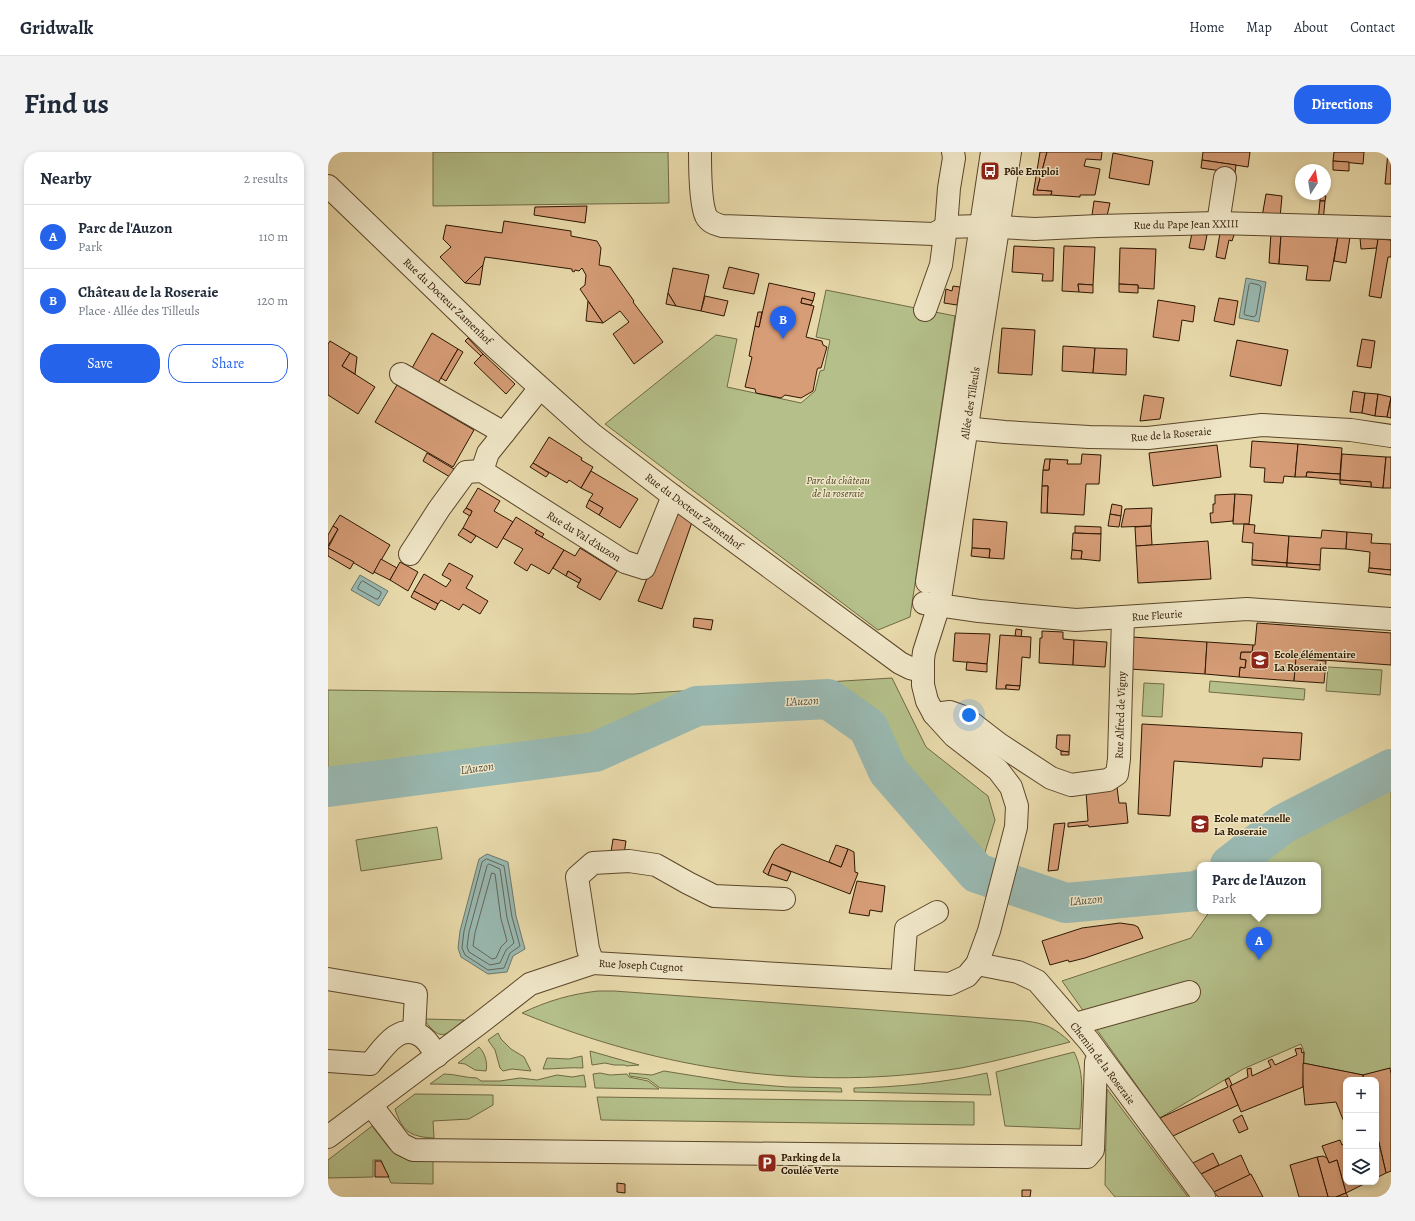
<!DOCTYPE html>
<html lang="en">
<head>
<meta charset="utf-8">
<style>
	body { margin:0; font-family:Alegreya,serif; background:#f2f2f3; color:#1f2937 }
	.controls { position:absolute; right:12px; bottom:12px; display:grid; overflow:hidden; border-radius:8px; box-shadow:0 2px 6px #0003 }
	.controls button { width:36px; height:36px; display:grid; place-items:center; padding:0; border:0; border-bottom:1px solid #e0e1e3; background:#fff; color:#1f2937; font:20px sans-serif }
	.compass { position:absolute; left:967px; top:12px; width:36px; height:36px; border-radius:50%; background:#fff; box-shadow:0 2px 6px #0003; rotate:12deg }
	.you { position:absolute; left:641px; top:563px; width:14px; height:14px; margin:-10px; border:3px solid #fff; border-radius:50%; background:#1a73e8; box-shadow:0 0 0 6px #1a73e833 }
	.badge { display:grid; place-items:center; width:26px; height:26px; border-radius:50%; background:#2563eb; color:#fff; font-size:13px; font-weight:700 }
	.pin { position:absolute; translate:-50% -33px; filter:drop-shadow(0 1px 2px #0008) }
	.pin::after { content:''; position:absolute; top:21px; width:14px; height:12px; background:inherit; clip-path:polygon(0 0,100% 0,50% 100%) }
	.popup { position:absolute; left:869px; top:710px; width:124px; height:52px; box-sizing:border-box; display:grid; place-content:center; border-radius:8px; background:#fff; filter:drop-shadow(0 1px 3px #0005); font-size:13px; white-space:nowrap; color:#747a83 }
	.popup b { font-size:15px; color:#1f2937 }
	.popup::after { content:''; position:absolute; left:50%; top:100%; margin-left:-8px; border:8px solid transparent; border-top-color:#fff }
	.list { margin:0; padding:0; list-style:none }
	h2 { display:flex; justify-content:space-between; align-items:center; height:52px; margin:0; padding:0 16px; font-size:17px }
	h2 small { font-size:13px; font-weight:400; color:#747a83 }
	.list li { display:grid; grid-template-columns:26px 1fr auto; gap:12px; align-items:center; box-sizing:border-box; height:64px; padding:0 16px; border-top:1px solid #e0e1e3 }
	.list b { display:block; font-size:15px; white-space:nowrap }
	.list p { margin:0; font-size:13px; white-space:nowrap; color:#747a83 }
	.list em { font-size:13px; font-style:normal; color:#747a83 }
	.actions { display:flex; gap:8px; padding:12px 16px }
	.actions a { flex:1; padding:9px 0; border:1px solid #2563eb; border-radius:16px; text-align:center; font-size:14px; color:#2563eb }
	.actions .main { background:#2563eb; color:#fff }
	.icon { flex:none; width:22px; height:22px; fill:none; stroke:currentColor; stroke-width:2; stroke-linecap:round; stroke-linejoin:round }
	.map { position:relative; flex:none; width:1063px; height:1045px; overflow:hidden; border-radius:16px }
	header { display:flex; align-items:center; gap:24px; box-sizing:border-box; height:56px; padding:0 20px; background:#fff; border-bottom:1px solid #e0e1e3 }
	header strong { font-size:19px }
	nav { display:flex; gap:22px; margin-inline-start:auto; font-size:14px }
	.intro { display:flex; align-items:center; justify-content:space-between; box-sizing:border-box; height:96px; padding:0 24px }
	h1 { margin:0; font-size:28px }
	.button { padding:10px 18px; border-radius:16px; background:#2563eb; color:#fff; font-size:14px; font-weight:700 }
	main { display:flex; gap:24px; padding:0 24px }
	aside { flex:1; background:#fff; border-radius:16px; box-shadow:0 2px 6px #0003 }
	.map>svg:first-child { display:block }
</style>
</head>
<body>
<header>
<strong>Gridwalk</strong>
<nav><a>Home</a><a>Map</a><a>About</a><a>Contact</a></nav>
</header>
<div class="intro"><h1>Find us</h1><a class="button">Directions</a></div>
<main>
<aside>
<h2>Nearby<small>2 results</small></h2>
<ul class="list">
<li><span class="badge">A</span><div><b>Parc de l'Auzon</b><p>Park</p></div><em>110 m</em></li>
<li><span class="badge">B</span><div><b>Château de la Roseraie</b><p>Place · Allée des Tilleuls</p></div><em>120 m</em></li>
</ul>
<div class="actions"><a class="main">Save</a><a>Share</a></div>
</aside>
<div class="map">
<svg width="1063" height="1045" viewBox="0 0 1063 1045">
	<rect width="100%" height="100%" fill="#e7d8a9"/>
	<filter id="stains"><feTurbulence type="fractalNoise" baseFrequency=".005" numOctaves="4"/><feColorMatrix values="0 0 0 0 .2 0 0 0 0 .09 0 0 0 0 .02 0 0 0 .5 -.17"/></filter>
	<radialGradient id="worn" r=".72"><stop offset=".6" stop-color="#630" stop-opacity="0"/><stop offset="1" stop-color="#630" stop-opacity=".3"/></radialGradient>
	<g fill="#b4bf89" stroke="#706a44">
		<polygon points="105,0 340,0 341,51 105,54"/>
		<polygon points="498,138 627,164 582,465 550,478 277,272 388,183 409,187 399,235 473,251 487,239 492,219 496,218 502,188 488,185"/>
		<polygon points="1000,515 1054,518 1052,543 998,539"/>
		<polygon points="564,526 598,595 660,644 667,668 653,713 568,617 545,567 503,539 364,548 265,594 0,628 0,538 305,542"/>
		<polygon points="882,529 977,537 976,548 881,540"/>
		<polygon points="816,531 836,532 834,565 814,564"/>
		<polygon points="1063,627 1063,916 1035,923 975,911 976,900 973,892 915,917 832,966 734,829 863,786 882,759 990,759 990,713 927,713 999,654"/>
		<polygon points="109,675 114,707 33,719 28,688"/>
		<path d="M270,839H286L697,869C717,871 727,876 742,890C706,899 670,909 633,916C482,940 335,919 194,861C219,849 243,842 270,839Z"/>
		<path d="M97,867L136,868C117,883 114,891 97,869Z"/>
		<polygon points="170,881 173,887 183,897 196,905 203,919 184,917 175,919 172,916 167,898 160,888"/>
		<path d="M151,895C157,901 160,911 158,919L147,918L137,912L130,911Z"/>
		<polygon points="262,899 311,913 298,914 297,913 286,913 277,911 264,913"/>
		<path d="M746,900C758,922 753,953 752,977L677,974L668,920Z"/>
		<path d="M254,904L255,916C242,915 229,917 215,917L219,906L241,907Z"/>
		<polygon points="336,919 411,931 459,935 513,936 514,940 332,936 320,927 302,924 301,921 324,923"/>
		<polygon points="272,921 282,923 299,922 301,925 320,929 331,937 267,936 265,922"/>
		<path d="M659,921L663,943L526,940V936C570,935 615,931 659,921Z"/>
		<path d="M116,922C128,922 137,926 149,926L153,929H172L192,926L209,928L229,923L244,925L256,923L258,935L102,932Z"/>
		<polygon points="779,937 860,1045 787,1045 777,1033"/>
		<path d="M87,942L165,943V953L141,967L105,969L106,986C82,985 74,979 67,957Z"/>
		<polygon points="269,945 646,950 646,973 273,968"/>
		<polygon points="44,974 62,997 71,1003 105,1006 105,1032 63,1031 53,1008 45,1008 45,1025 0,1026 0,1008"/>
	</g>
	<g fill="#99b8b1" stroke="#6d776a">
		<polygon points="918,126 938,130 931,170 911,166"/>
		<polygon points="32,423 60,439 51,454 23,438"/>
		<polygon points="159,702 180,710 188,764 197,797 185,804 179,820 160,822 133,805 130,796 132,779 151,707"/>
	</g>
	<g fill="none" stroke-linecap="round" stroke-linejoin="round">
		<g stroke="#626758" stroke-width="1">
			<polygon points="923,131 931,133 933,135 928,163 926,165 917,163 916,162 921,133"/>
			<polygon points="35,429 53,440 53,442 50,447 48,447 30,437 30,435 33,430"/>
			<polygon points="159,707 176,714 184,765 192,794 182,801 176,816 160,818 137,803 134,796 136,779 154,710"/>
			<polygon points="161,712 172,717 179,766 186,791 178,798 172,811 162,813 141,800 139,795 141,780 159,714"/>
			<polygon points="164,721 167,722 173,767 179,789 173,795 168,806 164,807 145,794 147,781"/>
		</g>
		<g stroke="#99b8b1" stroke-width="40">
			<polyline points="0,635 267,600 369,554 500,547 540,575 560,619 649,721 738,751 869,739 872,737"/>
			<polyline points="902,713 955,672 1063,617"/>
		</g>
	</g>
	<g fill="#d69d77" stroke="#2c1600">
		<polygon points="712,0 719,0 709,38 724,39 723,43 705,43"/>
		<polygon points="719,0 774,0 773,8 758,7 756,14 772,17 767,43 752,43 752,45 723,43 724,39 709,38"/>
		<polygon points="875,0 922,0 920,15 874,8"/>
		<polygon points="1006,0 1036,0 1035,12 1005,9"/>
		<polygon points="1060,0 1063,0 1063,32 1057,32"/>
		<polygon points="785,1 825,9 821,33 781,26"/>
		<polygon points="874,8 908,13 907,21 873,16"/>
		<polygon points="1005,9 1021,10 1021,19 1005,18"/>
		<polygon points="938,42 954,44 952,66 934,65"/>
		<polygon points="992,43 998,44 997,49 992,49"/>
		<polygon points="766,49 782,51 779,64 764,63"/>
		<polygon points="992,49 997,49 995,69 990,69"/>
		<polygon points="259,54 257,71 206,63 207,55"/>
		<polygon points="176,69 243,79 243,84 269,89 273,96 271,113 282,115 306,149 305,150 335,190 306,212 285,182 301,170 292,159 275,171 252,137 257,133 258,123 254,116 251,119 247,118 246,120 244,119 244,117 157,105 155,113 137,131 112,105 123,95 115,87 118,73 174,81"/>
		<polygon points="907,80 904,89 901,88 897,107 888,105 892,81"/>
		<polygon points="864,81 879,83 876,98 861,96"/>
		<polygon points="943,81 953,82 951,112 941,111"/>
		<polygon points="953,82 1010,84 1002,129 978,128 980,114 951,112"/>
		<polygon points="1010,84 1022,85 1018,111 1006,109"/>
		<polygon points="1032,86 1050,87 1049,96 1033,97"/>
		<polygon points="1050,87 1063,88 1063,105 1060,105 1053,146 1041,144"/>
		<polygon points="686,94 726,96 725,129 714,129 715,122 684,120"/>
		<polygon points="736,94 767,95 765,133 750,132 751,140 734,139"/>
		<polygon points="792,96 828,97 826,137 810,136 810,133 791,132"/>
		<polygon points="155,113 152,133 137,131"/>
		<polygon points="401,115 431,122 426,142 395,136"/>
		<polygon points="345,116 381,123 373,159 348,154 340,141"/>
		<polygon points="441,131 487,141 485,149 474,146 473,151 486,154 478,185 494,189 495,193 499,195 493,216 490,216 489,218 485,239 473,246 457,243 453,246 428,241 427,237 417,235 424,205 421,204 427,174 431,175"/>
		<polygon points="750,132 765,133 765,141 751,140"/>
		<polygon points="791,132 810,133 810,141 791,140"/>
		<polygon points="625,134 632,135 629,153 616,151 618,137 624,139"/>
		<polygon points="340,141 348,154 338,152"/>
		<polygon points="377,144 400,149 396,164 373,159"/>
		<polygon points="474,146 485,149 483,153 473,151"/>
		<polygon points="891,146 910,149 906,173 886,169"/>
		<polygon points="830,148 867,154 865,170 854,168 851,189 825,185"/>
		<polygon points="260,149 275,171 258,169"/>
		<polygon points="430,160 434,160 431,175 427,174"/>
		<polygon points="674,176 707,178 704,223 670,221"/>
		<polygon points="104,181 130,197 110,231 84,216"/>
		<polygon points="140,186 155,202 153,204 137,189"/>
		<polygon points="1034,187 1047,189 1043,216 1029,214"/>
		<polygon points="909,188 960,198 953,234 902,224"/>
		<polygon points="2,189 22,201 14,214 47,235 30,262 0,243 0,192"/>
		<polygon points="735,194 767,196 765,221 734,219"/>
		<polygon points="767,196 799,197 798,223 765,221"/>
		<polygon points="130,197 135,200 118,229 113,226"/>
		<polygon points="22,201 29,205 27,222 14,214"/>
		<polygon points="155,202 187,232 178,242 146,211"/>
		<polygon points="69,233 146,278 125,315 47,270"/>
		<polygon points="1025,239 1037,241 1034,261 1022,260"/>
		<polygon points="1037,241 1050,242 1047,264 1034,261"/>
		<polygon points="1050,242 1063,245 1059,265 1047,264"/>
		<polygon points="816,243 836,246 832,267 812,269"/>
		<polygon points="1063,246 1063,266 1059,265"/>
		<polygon points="221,285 254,306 253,308 265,315 253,336 241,328 239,331 205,311"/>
		<polygon points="924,289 970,292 967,325 956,324 955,331 936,330 937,316 922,315"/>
		<polygon points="970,292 1014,296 1012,322 979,320 978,325 967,325"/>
		<polygon points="889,293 893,325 825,334 821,301"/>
		<polygon points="99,301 126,317 122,325 95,309"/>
		<polygon points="754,302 773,303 771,332 758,332 756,363 719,361 720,334 714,334 715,318 721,318 722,307 740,308 739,312 753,312"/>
		<polygon points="1014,302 1058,305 1055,336 1043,335 1043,330 1012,328"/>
		<polygon points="1058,305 1063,305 1063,336 1055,336"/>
		<polygon points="717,307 722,307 721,318 715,318"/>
		<polygon points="205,311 221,321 218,325 202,315"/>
		<polygon points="263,319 310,347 292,376 271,363 275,356 261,348 265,342 253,336"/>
		<polygon points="979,320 1012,322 1012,328 978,325"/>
		<polygon points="1012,328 1043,330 1043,335 1012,332"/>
		<polygon points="714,334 720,334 719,361 713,361"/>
		<polygon points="150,336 172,349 166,359 185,370 169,396 135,376 144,359 138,356"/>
		<polygon points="907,342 905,369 883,371 882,361 885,361 885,352 887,352 887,343"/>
		<polygon points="907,342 924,343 921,372 905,372"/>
		<polygon points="261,348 275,356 271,363 258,355"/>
		<polygon points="784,352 794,354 793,364 782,362"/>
		<polygon points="138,356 144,359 142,364 135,360"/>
		<polygon points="347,356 364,370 334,457 310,449"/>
		<polygon points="824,356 823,374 793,375 797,357"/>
		<polygon points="782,362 793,364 791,375 780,374"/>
		<polygon points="12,363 62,393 45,422 0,396 10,377 5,374"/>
		<polygon points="188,365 209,378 207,381 236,398 221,422 203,412 199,419 186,411 195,397 175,386"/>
		<polygon points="645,367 679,370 676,407 661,406 662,397 644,396"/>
		<polygon points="916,372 927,373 926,381 961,384 959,411 924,408 925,391 914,390"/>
		<polygon points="5,374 10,377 0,394 0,383"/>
		<polygon points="747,374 773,375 773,382 747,381"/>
		<polygon points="823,374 824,393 808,394 807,375"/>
		<polygon points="135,376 148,384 143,391 130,383"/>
		<polygon points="209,378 216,382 214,385 207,381"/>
		<polygon points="994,378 1019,380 1018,397 993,396 992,413 959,411 961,384 993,386"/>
		<polygon points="1019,380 1044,382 1043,391 1063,392 1063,418 1041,416 1042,400 1018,397"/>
		<polygon points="745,381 773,382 772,409 753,407 754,399 744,398"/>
		<polygon points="880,389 883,427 810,431 808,394"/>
		<polygon points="0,396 26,410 22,417 0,404"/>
		<polygon points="252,396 289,419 272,448 249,435 253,427 240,419 238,424 225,416 236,398 247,404"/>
		<polygon points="644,396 662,397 661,406 643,404"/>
		<polygon points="744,398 754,399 753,407 743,407"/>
		<polygon points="53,407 69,416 62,428 46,420"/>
		<polygon points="924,408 959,411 959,415 924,413"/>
		<polygon points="72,410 90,420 80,439 62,428"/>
		<polygon points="121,411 145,424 138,436 160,449 152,462 135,452 131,458 113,448 110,452 86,439 96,422 118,435 123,428 114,423"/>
		<polygon points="959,411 992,413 992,418 959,415"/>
		<polygon points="1041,416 1063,418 1063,423 1040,420"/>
		<polygon points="240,419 253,427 251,431 238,424"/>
		<polygon points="86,439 110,452 107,458 83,445"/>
		<polygon points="366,466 385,468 383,478 365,475"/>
		<polygon points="929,471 1063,481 1063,513 968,506 966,529 911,525 912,515 917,516 918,508 912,507 913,500 924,500 925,493 927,493"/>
		<polygon points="688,477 694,478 693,485 687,484"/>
		<polygon points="714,479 735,480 735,487 746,488 745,513 711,511 712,486 714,486"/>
		<polygon points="627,481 662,482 659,512 625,509"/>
		<polygon points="672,483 703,485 702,506 694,505 692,534 678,533 678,537 668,537"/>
		<polygon points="804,485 879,490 877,522 802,517"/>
		<polygon points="746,488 779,490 777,515 745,513"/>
		<polygon points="879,490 925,493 924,500 913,500 912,507 918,508 917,516 912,515 911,525 877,522"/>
		<polygon points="968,506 998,509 996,531 966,529"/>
		<polygon points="639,510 659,512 659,520 638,518"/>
		<polygon points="678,533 692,534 691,538 678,537"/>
		<polygon points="814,572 974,581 972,608 935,606 934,615 846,609 842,664 810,662"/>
		<polygon points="729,583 742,583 741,600 733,599 728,596"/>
		<polygon points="733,599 741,600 741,603 733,603"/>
		<polygon points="789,635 791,651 798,651 800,671 761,675 760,673 740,675 740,671 760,669 758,639"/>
		<polygon points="737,671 730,718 720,719 726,672"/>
		<polygon points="285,687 298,689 296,702 283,700"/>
		<polygon points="454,692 513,715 520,697 526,700 527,720 530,721 522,742 444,712 440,723 435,720 447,698"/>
		<polygon points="508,693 520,697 513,715 501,710"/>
		<polygon points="444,712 463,720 459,729 440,723"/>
		<polygon points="529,729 557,734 554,760 542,758 541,764 521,761"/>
		<polygon points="792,771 806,773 810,775 815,786 757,806 741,810 740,808 722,813 714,789 754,776"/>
		<polygon points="973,896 974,901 976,900 975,935 913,960 902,934 920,925 919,917 923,916 924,924 943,915 940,909 944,907 947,913 969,903 967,897"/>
		<polygon points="975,911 1035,923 1036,928 1018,928 1018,975 1008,950 977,953 975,932"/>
		<polygon points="1062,916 1063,922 1063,1019 1058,1021 1048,978 1048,928 1036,928 1035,923"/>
		<polygon points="901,926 904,933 902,934 910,953 845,984 832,966 900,935 897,928"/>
		<polygon points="914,963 920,977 911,981 905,968"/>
		<polygon points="1048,978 1058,1021 1048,1026"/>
		<polygon points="1012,988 1014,993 1018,991 1018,1030 1040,1030 1018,1041 1009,1008 1001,1011 994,994"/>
		<polygon points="885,1001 891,1013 873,1022 865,1011"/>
		<polygon points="913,1003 922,1023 886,1040 873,1022"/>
		<polygon points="995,1004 999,1006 1001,1011 1009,1008 1018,1041 1008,1045 1000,1045 989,1005"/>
		<polygon points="989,1005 1000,1045 971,1045 962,1013"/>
		<polygon points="47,1009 53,1009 61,1025 47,1025"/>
		<polygon points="923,1022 935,1045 890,1045 886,1040"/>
		<polygon points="289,1031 297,1032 297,1041 289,1040"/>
		<polygon points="694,1038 703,1038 702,1045 694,1045"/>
		<polygon points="1018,1041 1020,1045 1008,1045"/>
	</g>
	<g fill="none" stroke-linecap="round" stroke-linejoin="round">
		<defs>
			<g id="minor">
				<path d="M372,0C372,15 372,51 378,64C381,70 387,72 394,74L606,82L618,75L653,74L707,77L770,74L890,71L1063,76"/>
				<polyline points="0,34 167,195 264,282 345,344 572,511 582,516 594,519"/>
				<polyline points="890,71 897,26"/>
				<polyline points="597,158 613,113 618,75 621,36 626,6 625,0"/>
				<polyline points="73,222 176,281"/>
				<polyline points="212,236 160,301 154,319 297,410 316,416 345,344"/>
				<polyline points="624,274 646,277 677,280 761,285 820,286 934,273 1023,278 1063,284"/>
				<polyline points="82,402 111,357 138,320 154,319"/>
				<polyline points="599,430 664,0"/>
				<polyline points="596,451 651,459 748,468 919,457 1063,467"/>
				<polyline points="606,562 622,560 636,565 671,592 723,626 743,633 780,628 789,622 791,607 795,465"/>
				<polyline points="265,811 260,797 249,725 265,711 301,709 328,713 360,731 386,744 456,747"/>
				<polyline points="649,812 690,820 709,829 761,889 876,1045"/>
				<polyline points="0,827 88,842 86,880"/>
				<polyline points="574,829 578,777 609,760"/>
				<polyline points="747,872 861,840"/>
				<path d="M0,909L42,912C54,898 71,869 93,884C100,888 104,897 109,904"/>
				<polyline points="43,953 73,992 85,998 759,1005 765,998 768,910 771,903"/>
				<polyline points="0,985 152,871 202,832 265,811 622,832 639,824 649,812 661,779 688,675 689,654 683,635 670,618 626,584 606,562 599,549 595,533 595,508 596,500 611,453 682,0"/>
			</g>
		</defs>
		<use href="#minor" stroke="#5b462a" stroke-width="24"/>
		<use href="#minor" stroke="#efe6c7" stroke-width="22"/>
	</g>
	<defs>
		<symbol id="bus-square" viewBox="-11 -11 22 22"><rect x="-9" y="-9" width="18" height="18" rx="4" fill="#8f2418" stroke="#efe6c7"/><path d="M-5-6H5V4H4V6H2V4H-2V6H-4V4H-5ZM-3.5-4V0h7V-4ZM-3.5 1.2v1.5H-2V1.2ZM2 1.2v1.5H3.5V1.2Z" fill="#fff"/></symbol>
		<symbol id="school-square" viewBox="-11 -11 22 22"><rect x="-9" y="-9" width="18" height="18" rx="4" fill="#8f2418" stroke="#efe6c7"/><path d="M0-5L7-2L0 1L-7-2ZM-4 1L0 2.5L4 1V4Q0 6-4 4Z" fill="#fff"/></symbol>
		<symbol id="parking-square" viewBox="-11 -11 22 22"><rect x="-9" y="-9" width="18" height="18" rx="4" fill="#8f2418" stroke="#efe6c7"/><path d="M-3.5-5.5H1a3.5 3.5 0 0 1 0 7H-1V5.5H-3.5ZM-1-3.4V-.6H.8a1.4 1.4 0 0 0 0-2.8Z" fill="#fff"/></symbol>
	</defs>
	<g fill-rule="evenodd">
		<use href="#bus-square" x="651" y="8" width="22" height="22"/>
		<use href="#school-square" x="921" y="497" width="22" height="22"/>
		<use href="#school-square" x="861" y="661" width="22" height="22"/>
		<use href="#parking-square" x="428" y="1000" width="22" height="22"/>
	</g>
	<g text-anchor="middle" stroke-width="3" stroke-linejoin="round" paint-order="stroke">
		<g font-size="11" font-weight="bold" fill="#2c1600" stroke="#efe6c7" text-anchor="start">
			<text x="676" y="23">Pôle Emploi</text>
			<text x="946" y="506">Ecole élémentaire<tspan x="946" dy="13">La Roseraie</tspan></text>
			<text x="886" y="670">Ecole maternelle<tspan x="886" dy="13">La Roseraie</tspan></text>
			<text x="453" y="1009">Parking de la<tspan x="453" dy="13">Coulée Verte</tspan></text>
		</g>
		<g font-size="11" fill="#2c1600" stroke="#efe6c7">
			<text transform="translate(858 72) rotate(-1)" y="4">Rue du Pape Jean XXIII</text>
			<text transform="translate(120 149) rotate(44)" y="4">Rue du Docteur Zamenhof</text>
			<text transform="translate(642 251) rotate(-81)" y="4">Allée des Tilleuls</text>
			<text transform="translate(843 282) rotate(-5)" y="4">Rue de la Roseraie</text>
			<text transform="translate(366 359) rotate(37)" y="4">Rue du Docteur Zamenhof</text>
			<text transform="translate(256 384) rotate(32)" y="4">Rue du Val d'Auzon</text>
			<text transform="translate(829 463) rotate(-4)" y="4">Rue Fleurie</text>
			<text transform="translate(792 563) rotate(-88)" y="4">Rue Alfred de Vigny</text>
			<text transform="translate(313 813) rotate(3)" y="4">Rue Joseph Cugnot</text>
			<text transform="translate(775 911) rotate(53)" y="4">Chemin de la Roseraie</text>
		</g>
		<g font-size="11" font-style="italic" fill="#554929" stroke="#efe6c7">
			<text x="510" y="332">Parc du château<tspan x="510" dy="13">de la roseraie</tspan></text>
		</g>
		<g font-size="12" font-style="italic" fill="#524f3e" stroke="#efe6c7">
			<text transform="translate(474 549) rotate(-3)" y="4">L'Auzon</text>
			<text transform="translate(149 616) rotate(-8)" y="4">L'Auzon</text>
			<text transform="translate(758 748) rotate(-5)" y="4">L'Auzon</text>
		</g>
	</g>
	<rect width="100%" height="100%" filter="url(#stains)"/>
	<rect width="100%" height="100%" fill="url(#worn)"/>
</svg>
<div class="controls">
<button>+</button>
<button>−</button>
<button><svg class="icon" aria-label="layers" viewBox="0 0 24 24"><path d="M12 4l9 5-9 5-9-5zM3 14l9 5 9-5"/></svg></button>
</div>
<svg class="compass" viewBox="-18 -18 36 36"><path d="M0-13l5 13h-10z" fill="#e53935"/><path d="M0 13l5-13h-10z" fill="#747a83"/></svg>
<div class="you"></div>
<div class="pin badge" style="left:931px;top:808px">A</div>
<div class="popup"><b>Parc de l'Auzon</b>Park</div>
<div class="pin badge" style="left:455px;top:187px">B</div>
</div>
</main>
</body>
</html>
